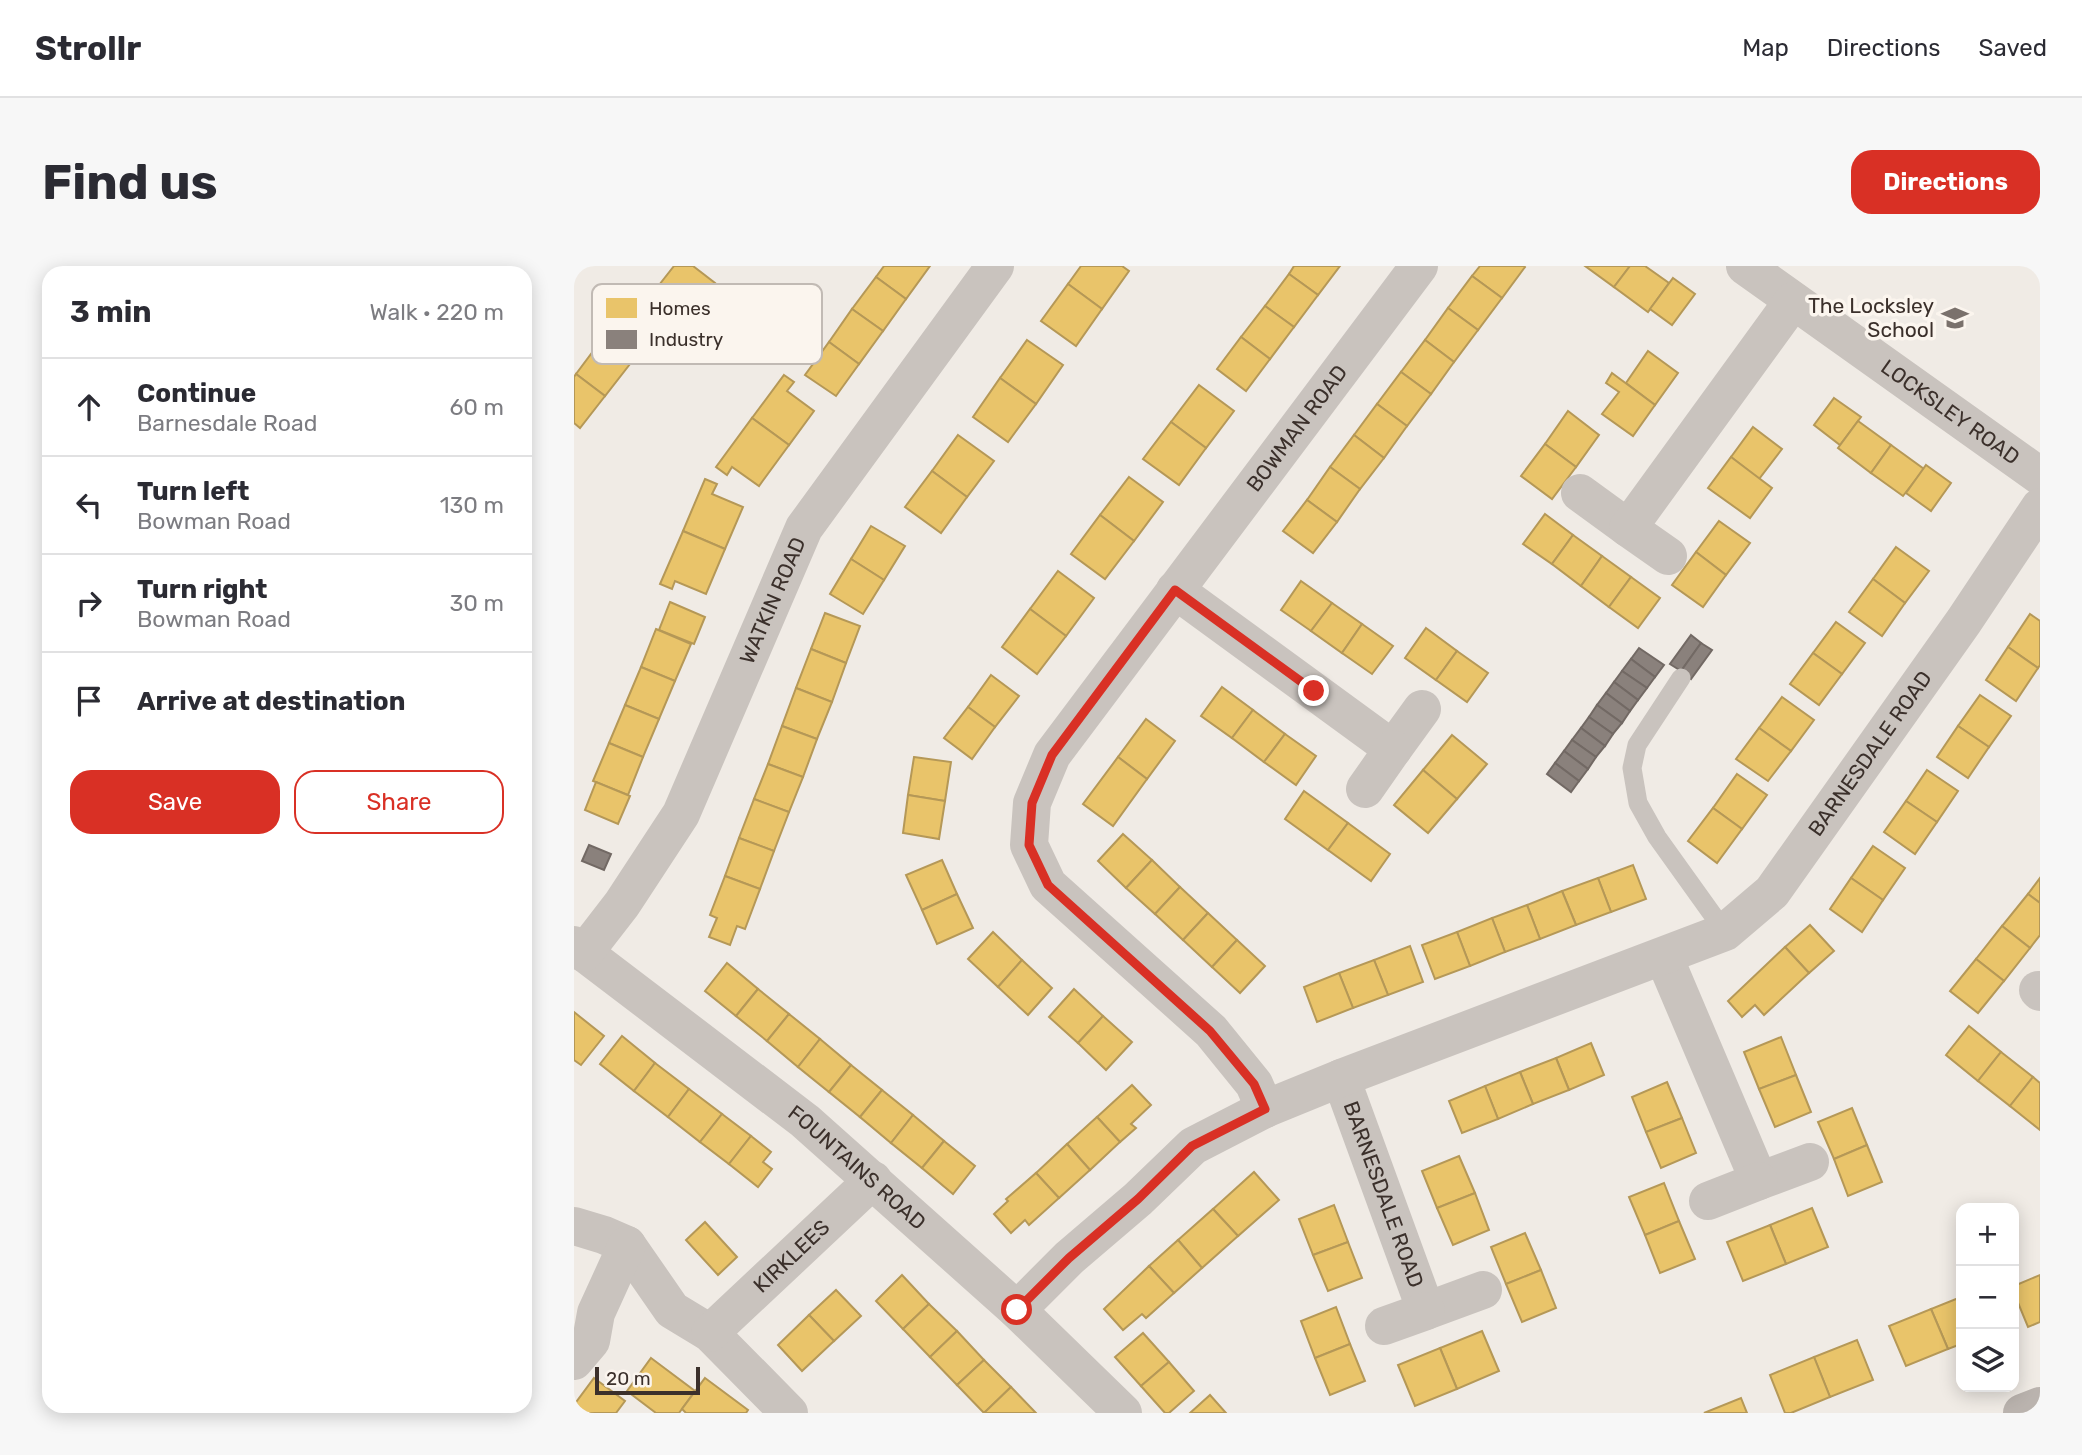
<!DOCTYPE html>
<html lang="en">
<head>
<meta charset="utf-8">
<style>
	body { margin:0; font-family:Rubik,sans-serif; background:#f7f7f7; color:#2b2b33 }
	.controls { position:absolute; right:21px; bottom:21px; display:grid; overflow:hidden; border-radius:14px; box-shadow:0 4px 18px #0003 }
	.controls button { width:63px; height:63px; display:grid; place-items:center; padding:0; border:0; border-bottom:2px solid #e1e1e2; background:#fff; color:#2b2b33; font:35px sans-serif }
	.scale { position:absolute; left:21px; bottom:18px; width:105px; box-sizing:border-box; padding-left:7px; border:4px solid #3b302b; border-top:0; font-size:19px; line-height:24px; white-space:nowrap; color:#3b302b; -webkit-text-stroke:5px #fbf5ee; paint-order:stroke }
	.stop { position:absolute; width:21px; height:21px; margin:-16px; border:5px solid #d93025; border-radius:50%; background:#fff }
	.stop.end { background:#d93025; border-color:#fff; box-shadow:0 2px 7px #0008 }
	.list { margin:0; padding:0; list-style:none }
	h2 { display:flex; justify-content:space-between; align-items:center; height:91px; margin:0; padding:0 28px; font-size:30px }
	h2 small { font-size:23px; font-weight:400; color:#7c7c81 }
	.list li { display:grid; grid-template-columns:46px 1fr auto; gap:21px; align-items:center; box-sizing:border-box; height:98px; padding:0 28px; border-top:2px solid #e1e1e2 }
	.list b { display:block; font-size:26px; white-space:nowrap }
	.list p { margin:0; font-size:23px; white-space:nowrap; color:#7c7c81 }
	.list em { font-size:23px; font-style:normal; color:#7c7c81 }
	.actions { display:flex; gap:14px; padding:21px 28px }
	.actions a { flex:1; padding:16px 0; border:2px solid #d93025; border-radius:21px; text-align:center; font-size:24px; color:#d93025 }
	.actions .main { background:#d93025; color:#fff }
	.icon { flex:none; width:38px; height:38px; fill:none; stroke:currentColor; stroke-width:2; stroke-linecap:round; stroke-linejoin:round }
	.map { position:relative; flex:none; width:1466px; height:1147px; overflow:hidden; border-radius:21px }
	header { display:flex; align-items:center; gap:42px; box-sizing:border-box; height:98px; padding:0 35px; background:#fff; border-bottom:2px solid #e1e1e2 }
	header strong { font-size:33px }
	nav { display:flex; gap:38px; margin-inline-start:auto; font-size:24px }
	.intro { display:flex; align-items:center; justify-content:space-between; box-sizing:border-box; height:168px; padding:0 42px }
	h1 { margin:0; font-size:49px }
	.button { padding:18px 32px; border-radius:21px; background:#d93025; color:#fff; font-size:24px; font-weight:700 }
	main { display:flex; gap:42px; padding:0 42px }
	aside { flex:1; background:#fff; border-radius:21px; box-shadow:0 4px 18px #0003 }
	.map>svg:first-child { display:block }
</style>
</head>
<body>
<header>
<strong>Strollr</strong>
<nav><a>Map</a><a>Directions</a><a>Saved</a></nav>
</header>
<div class="intro"><h1>Find us</h1><a class="button">Directions</a></div>
<main>
<aside>
<h2>3 min<small>Walk · 220 m</small></h2>
<ul class="list">
<li><svg class="icon" aria-label="ahead" viewBox="0 0 24 24"><path d="M12 20V5M6 11l6-6 6 6"/></svg><div><b>Continue</b><p>Barnesdale Road</p></div><em>60 m</em></li>
<li><svg class="icon" aria-label="left" viewBox="0 0 24 24"><path d="M17 20v-9H6M10 6l-5 5 5 5"/></svg><div><b>Turn left</b><p>Bowman Road</p></div><em>130 m</em></li>
<li><svg class="icon" aria-label="right" viewBox="0 0 24 24"><path d="M7 20v-9h11M14 6l5 5-5 5"/></svg><div><b>Turn right</b><p>Bowman Road</p></div><em>30 m</em></li>
<li><svg class="icon" aria-label="arrive" viewBox="0 0 24 24"><path d="M6 21V4h12l-3 4 3 4H6"/></svg><div><b>Arrive at destination</b></div></li>
</ul>
<div class="actions"><a class="main">Save</a><a>Share</a></div>
</aside>
<div class="map">
<svg width="1466" height="1147" viewBox="0 0 1466 1147">
	<rect width="100%" height="100%" fill="#f0ebe5"/>
	<g fill="#e9c46a" stroke="#b59857" stroke-width="2">
		<polygon points="100,0 119,0 141,17 113,54 78,28"/>
		<polygon points="310,0 356,0 332,33 302,11"/>
		<polygon points="507,0 548,0 555,5 528,43 494,18"/>
		<polygon points="720,0 766,0 744,29 715,8"/>
		<polygon points="906,0 950,0 951,1 928,32 898,10"/>
		<polygon points="1011,0 1056,0 1040,21"/>
		<polygon points="1056,0 1071,0 1095,17 1074,46 1040,21"/>
		<polygon points="715,8 744,29 720,61 691,40"/>
		<polygon points="898,10 928,32 904,64 874,42"/>
		<polygon points="302,11 332,33 309,65 278,43"/>
		<polygon points="1099,12 1121,28 1098,59 1076,43"/>
		<polygon points="494,18 528,43 502,80 467,55"/>
		<polygon points="691,40 720,61 696,93 667,71"/>
		<polygon points="874,42 904,64 880,96 851,74"/>
		<polygon points="278,43 309,65 285,98 255,76"/>
		<polygon points="667,71 696,93 672,125 643,103"/>
		<polygon points="453,74 489,99 462,138 426,112"/>
		<polygon points="851,74 880,96 857,128 827,106"/>
		<polygon points="26,76 56,98 31,130 2,108"/>
		<polygon points="255,76 285,98 262,130 231,109"/>
		<polygon points="1074,85 1104,107 1081,139 1052,117"/>
		<polygon points="827,106 857,128 833,160 803,138"/>
		<polygon points="1038,107 1081,139 1059,170 1028,148 1045,126 1032,117"/>
		<polygon points="2,108 31,130 6,162 0,157 0,111"/>
		<polygon points="210,109 220,116 213,125 240,145 215,179 178,152"/>
		<polygon points="426,112 462,138 434,176 399,151"/>
		<polygon points="625,119 660,145 632,182 597,156"/>
		<polygon points="1260,132 1287,151 1266,179 1240,159"/>
		<polygon points="803,138 833,160 810,192 780,169"/>
		<polygon points="994,145 1025,169 1002,201 971,178"/>
		<polygon points="178,152 215,179 185,220 158,201 153,209 142,201"/>
		<polygon points="1284,155 1317,179 1297,207 1264,182"/>
		<polygon points="597,156 632,182 605,219 569,193"/>
		<polygon points="1179,161 1208,183 1185,213 1157,191"/>
		<polygon points="384,169 420,195 393,231 358,205"/>
		<polygon points="780,169 810,192 786,223 756,201"/>
		<polygon points="971,178 1002,201 978,233 947,210"/>
		<polygon points="1317,179 1350,203 1329,230 1297,207"/>
		<polygon points="1157,191 1198,222 1176,252 1134,222"/>
		<polygon points="1352,199 1377,217 1357,245 1332,227"/>
		<polygon points="756,201 786,223 763,256 733,234"/>
		<polygon points="358,205 393,231 367,267 331,241"/>
		<polygon points="555,211 589,236 560,275 526,249"/>
		<polygon points="131,213 143,218 138,228 169,241 151,283 109,265"/>
		<polygon points="733,234 763,256 739,287 709,265"/>
		<polygon points="971,248 999,269 978,298 949,278"/>
		<polygon points="526,249 560,275 531,313 497,288"/>
		<polygon points="1145,255 1176,277 1152,309 1122,286"/>
		<polygon points="297,260 331,280 310,314 277,293"/>
		<polygon points="109,265 151,283 132,328 101,315 98,323 86,318"/>
		<polygon points="999,269 1028,290 1007,320 978,298"/>
		<polygon points="1322,281 1355,305 1331,337 1299,313"/>
		<polygon points="1122,286 1152,309 1129,341 1098,319"/>
		<polygon points="1028,290 1057,311 1035,341 1007,320"/>
		<polygon points="277,293 310,314 289,348 256,328"/>
		<polygon points="484,305 520,332 492,370 456,343"/>
		<polygon points="1057,311 1086,332 1064,362 1035,341"/>
		<polygon points="1299,313 1331,337 1308,370 1275,346"/>
		<polygon points="727,315 758,337 737,365 707,344"/>
		<polygon points="96,336 131,351 120,378 85,364"/>
		<polygon points="758,337 788,358 768,387 737,365"/>
		<polygon points="456,343 492,370 463,408 428,381"/>
		<polygon points="251,347 286,360 272,397 237,383"/>
		<polygon points="1456,348 1466,355 1466,399 1464,402 1434,381"/>
		<polygon points="1262,356 1291,377 1268,408 1239,387"/>
		<polygon points="788,358 819,380 798,408 768,387"/>
		<polygon points="852,362 883,385 862,414 831,392"/>
		<polygon points="82,363 117,378 101,415 67,401"/>
		<polygon points="1434,381 1464,402 1442,435 1412,414"/>
		<polygon points="237,383 272,397 258,436 222,422"/>
		<polygon points="883,385 914,407 893,436 862,414"/>
		<polygon points="1239,387 1268,408 1245,439 1216,418"/>
		<polygon points="67,401 101,415 85,453 51,439"/>
		<polygon points="417,409 445,430 421,461 394,441"/>
		<polygon points="648,421 679,444 658,472 627,450"/>
		<polygon points="222,422 258,436 243,473 208,460"/>
		<polygon points="1406,429 1437,450 1415,481 1384,460"/>
		<polygon points="1208,431 1240,454 1217,485 1185,462"/>
		<polygon points="51,439 85,453 69,491 35,477"/>
		<polygon points="394,441 421,461 398,493 370,472"/>
		<polygon points="679,444 711,468 690,496 658,472"/>
		<polygon points="572,453 601,475 573,513 544,491"/>
		<polygon points="208,460 243,473 229,511 194,498"/>
		<polygon points="1384,460 1415,481 1394,512 1363,491"/>
		<polygon points="1185,462 1217,485 1194,515 1162,493"/>
		<polygon points="711,468 742,490 722,519 690,496"/>
		<polygon points="878,469 913,498 883,533 849,504"/>
		<polygon points="35,477 69,491 54,529 19,515"/>
		<polygon points="340,491 377,496 371,535 334,529"/>
		<polygon points="544,491 573,513 539,560 509,538"/>
		<polygon points="194,498 229,511 215,546 180,533"/>
		<polygon points="849,504 883,533 854,567 820,539"/>
		<polygon points="1353,504 1384,525 1363,556 1332,535"/>
		<polygon points="1163,508 1193,529 1168,563 1139,542"/>
		<polygon points="22,516 56,530 44,558 11,544"/>
		<polygon points="730,525 774,557 754,584 711,553"/>
		<polygon points="334,529 371,535 365,573 329,567"/>
		<polygon points="180,533 215,546 200,585 165,572"/>
		<polygon points="1332,535 1363,556 1341,588 1310,566"/>
		<polygon points="1139,542 1168,563 1143,597 1114,575"/>
		<polygon points="774,557 816,588 797,615 754,584"/>
		<polygon points="549,568 578,594 552,622 524,595"/>
		<polygon points="165,572 200,585 186,623 151,610"/>
		<polygon points="1299,580 1331,602 1309,634 1277,612"/>
		<polygon points="368,594 383,628 348,644 332,609"/>
		<polygon points="578,594 606,621 581,648 552,622"/>
		<polygon points="1059,599 1072,633 1037,646 1024,612"/>
		<polygon points="151,610 186,623 171,663 163,660 156,679 135,671 143,652 136,649"/>
		<polygon points="1024,612 1037,646 1002,659 988,625"/>
		<polygon points="1277,612 1309,634 1288,666 1256,643"/>
		<polygon points="1466,612 1466,637 1454,628"/>
		<polygon points="606,621 634,647 609,674 581,648"/>
		<polygon points="988,625 1002,659 966,673 953,639"/>
		<polygon points="383,628 399,662 363,678 348,644"/>
		<polygon points="1454,628 1466,637 1466,669 1456,682 1428,660"/>
		<polygon points="953,639 966,673 931,686 918,652"/>
		<polygon points="634,647 663,674 638,701 609,674"/>
		<polygon points="918,652 931,686 896,700 883,666"/>
		<polygon points="1236,659 1260,685 1235,707 1211,681"/>
		<polygon points="1428,660 1456,682 1430,715 1402,693"/>
		<polygon points="419,666 448,694 424,721 394,693"/>
		<polygon points="883,666 896,700 861,713 848,679"/>
		<polygon points="663,674 691,700 666,727 638,701"/>
		<polygon points="836,680 849,716 814,729 800,694"/>
		<polygon points="1211,681 1235,707 1190,749 1181,739 1168,751 1154,735"/>
		<polygon points="1402,693 1430,715 1404,747 1376,725"/>
		<polygon points="448,694 478,722 454,749 424,721"/>
		<polygon points="800,694 814,729 779,742 765,707"/>
		<polygon points="153,697 184,723 162,750 131,725"/>
		<polygon points="765,707 779,742 743,756 730,721"/>
		<polygon points="184,723 215,748 193,775 162,750"/>
		<polygon points="500,723 529,750 504,777 475,751"/>
		<polygon points="0,746 30,770 7,799 0,794"/>
		<polygon points="215,748 246,773 224,801 193,775"/>
		<polygon points="529,750 558,776 532,804 504,777"/>
		<polygon points="1395,760 1427,786 1404,815 1372,789"/>
		<polygon points="48,770 81,797 60,825 26,798"/>
		<polygon points="1207,771 1222,809 1185,823 1170,786"/>
		<polygon points="246,773 277,799 255,826 224,801"/>
		<polygon points="1017,777 1030,809 995,824 982,792"/>
		<polygon points="1427,786 1459,811 1436,840 1404,815"/>
		<polygon points="982,792 995,824 959,838 946,806"/>
		<polygon points="81,797 115,823 94,851 60,825"/>
		<polygon points="277,799 308,824 286,851 255,826"/>
		<polygon points="946,806 959,838 924,853 911,820"/>
		<polygon points="1222,809 1237,846 1201,861 1185,823"/>
		<polygon points="1459,811 1466,817 1466,864 1436,840"/>
		<polygon points="1093,816 1108,852 1072,866 1058,831"/>
		<polygon points="558,819 577,839 557,858 562,862 546,876 523,851"/>
		<polygon points="911,820 924,853 888,867 875,835"/>
		<polygon points="115,823 148,848 126,876 94,851"/>
		<polygon points="308,824 339,849 317,877 286,851"/>
		<polygon points="1278,842 1293,879 1260,893 1244,856"/>
		<polygon points="148,848 177,870 155,898 126,876"/>
		<polygon points="339,849 370,875 348,902 317,877"/>
		<polygon points="523,851 546,876 516,904 493,878"/>
		<polygon points="1108,852 1122,887 1087,902 1072,866"/>
		<polygon points="177,870 197,886 189,896 198,903 184,921 155,898"/>
		<polygon points="370,875 401,900 379,928 348,902"/>
		<polygon points="493,878 516,904 485,932 462,907"/>
		<polygon points="1293,879 1308,916 1274,930 1260,893"/>
		<polygon points="885,890 901,927 863,942 848,905"/>
		<polygon points="680,906 705,934 664,970 639,943"/>
		<polygon points="462,907 485,932 455,959 451,954 437,967 420,948 434,935 432,933"/>
		<polygon points="1090,917 1105,955 1071,969 1055,931"/>
		<polygon points="901,927 915,964 879,979 863,942"/>
		<polygon points="760,939 774,976 739,989 725,953"/>
		<polygon points="1238,942 1254,981 1212,998 1196,959"/>
		<polygon points="639,943 664,970 628,1002 604,974"/>
		<polygon points="1105,955 1121,993 1086,1007 1071,969"/>
		<polygon points="131,956 163,991 144,1009 112,974"/>
		<polygon points="1196,959 1212,998 1169,1015 1153,976"/>
		<polygon points="951,967 967,1004 932,1018 917,981"/>
		<polygon points="604,974 628,1002 600,1027 575,1000"/>
		<polygon points="774,976 788,1012 754,1025 739,989"/>
		<polygon points="575,1000 600,1027 572,1052 568,1048 549,1064 530,1043"/>
		<polygon points="967,1004 982,1042 948,1056 932,1018"/>
		<polygon points="328,1009 355,1038 329,1063 302,1035"/>
		<polygon points="1466,1009 1466,1056 1454,1061 1440,1027 1440,1020"/>
		<polygon points="262,1024 287,1050 260,1075 235,1049"/>
		<polygon points="1387,1031 1387,1078 1374,1083 1357,1043"/>
		<polygon points="355,1038 383,1065 356,1091 329,1063"/>
		<polygon points="762,1041 776,1078 741,1092 727,1055"/>
		<polygon points="1357,1043 1374,1083 1332,1100 1315,1060"/>
		<polygon points="235,1049 260,1075 228,1105 204,1079"/>
		<polygon points="383,1065 410,1094 383,1119 356,1091"/>
		<polygon points="908,1065 925,1105 883,1123 866,1082"/>
		<polygon points="569,1067 595,1096 567,1120 541,1091"/>
		<polygon points="1283,1074 1299,1114 1256,1131 1240,1091"/>
		<polygon points="776,1078 791,1115 756,1129 741,1092"/>
		<polygon points="866,1082 883,1123 841,1140 824,1099"/>
		<polygon points="1240,1091 1256,1131 1217,1147 1211,1147 1196,1109"/>
		<polygon points="77,1092 121,1125 105,1147 82,1147 53,1125"/>
		<polygon points="410,1094 437,1121 410,1147 383,1119"/>
		<polygon points="595,1096 620,1125 595,1147 591,1147 567,1120"/>
		<polygon points="20,1112 51,1135 42,1147 0,1147 0,1139"/>
		<polygon points="131,1112 174,1144 172,1147 112,1147 108,1143"/>
		<polygon points="437,1121 462,1147 410,1147"/>
		<polygon points="636,1129 652,1147 616,1147"/>
		<polygon points="1167,1132 1173,1147 1130,1147"/>
	</g>
	<g fill="#8a817c" stroke="#726964" stroke-width="2">
		<polygon points="1117,369 1127,377 1107,405 1096,398"/>
		<polygon points="1127,377 1138,384 1117,413 1107,405"/>
		<polygon points="1065,382 1090,399 1081,411 1057,393"/>
		<polygon points="1057,393 1081,411 1073,422 1048,405"/>
		<polygon points="1048,405 1073,422 1064,434 1040,416"/>
		<polygon points="1040,416 1064,434 1056,445 1032,427"/>
		<polygon points="1032,427 1056,445 1048,457 1023,439"/>
		<polygon points="1023,439 1048,457 1039,468 1015,451"/>
		<polygon points="1015,451 1039,468 1031,480 1007,462"/>
		<polygon points="1007,462 1031,480 1022,491 998,474"/>
		<polygon points="998,474 1022,491 1014,503 990,485"/>
		<polygon points="990,485 1014,503 1005,515 981,497"/>
		<polygon points="981,497 1005,515 997,526 973,508"/>
		<polygon points="15,579 37,588 30,604 8,595"/>
	</g>
	<g fill="none" stroke-linecap="round" stroke-linejoin="round">
		<polyline stroke="#c9c3be" stroke-width="19" points="1107,412 1063,479 1058,502 1064,537 1083,571 1151,666"/>
		<g stroke="#c9c3be" stroke-width="38">
			<path id="s1" d="M1171,0L1466,210"/>
			<polyline points="1006,227 1054,262"/>
			<polyline points="1094,290 1054,262 1219,35"/>
			<polyline points="601,324 819,483 848,443"/>
			<polyline points="791,523 819,483"/>
			<path id="s2" d="M0,679L231,855L443,1044L549,1147"/>
			<path id="s3" d="M10,687L48,638L107,548L230,262L421,0"/>
			<polyline points="1090,691 1185,915 1236,896"/>
			<polyline points="1464,724 1466,726"/>
			<path id="s4" d="M767,812L852,1045L909,1024"/>
			<path id="s5" d="M691,843L680,818L637,765L474,619L455,579L458,537L478,489L845,0"/>
			<polyline points="1134,935 1185,915"/>
			<polyline points="0,960 30,969 53,979 98,1044 136,1067 215,1147"/>
			<path id="s6" d="M443,1044L495,992L564,933L619,880L691,843L767,812L1151,666L1198,626L1390,355L1466,241"/>
			<polyline points="810,1060 852,1045"/>
			<path id="s7" d="M136,1067L299,914"/>
			<polyline points="0,1095 17,1075 22,1047 53,979"/>
		</g>
		<polyline stroke="#bab3ae" stroke-width="38" points="1448,1147 1466,1140"/>
	</g>
	<g fill="none" stroke-linecap="round" stroke-linejoin="round">
		<polyline stroke="#d93025" stroke-width="9" points="443,1044 495,992 564,933 618,880 691,843 680,818 636,765 474,619 455,579 458,537 478,489 601,324 740,425"/>
	</g>
	<defs>
		<symbol id="school-bare" viewBox="-9 -9 18 18"><path d="M0-5L7-2L0 1L-7-2ZM-4 1L0 2.5L4 1V4Q0 6-4 4Z" fill="#7a716c" stroke="#fbf5ee" stroke-width="2.5" paint-order="stroke"/></symbol>
	</defs>
	<g fill-rule="evenodd">
		<use href="#school-bare" x="1362" y="33" width="38" height="38"/>
	</g>
	<g text-anchor="middle" stroke-width="7" stroke-linejoin="round" paint-order="stroke">
		<g font-size="21" fill="#3b302b" stroke="#fbf5ee" text-anchor="end">
			<text x="1360" y="47">The Locksley<tspan x="1360" dy="24">School</tspan></text>
		</g>
		<g font-size="21" fill="#3b302b" stroke="#fbf5ee">
			<text dy="7" stroke="none"><textPath href="#s1" startOffset="252">LOCKSLEY ROAD</textPath></text>
			<text dy="7" stroke="none"><textPath href="#s5" startOffset="861">BOWMAN ROAD</textPath></text>
			<text dy="7" stroke="none"><textPath href="#s3" startOffset="402">WATKIN ROAD</textPath></text>
			<text dy="7" stroke="none"><textPath href="#s6" startOffset="1046">BARNESDALE ROAD</textPath></text>
			<text dy="7" stroke="none"><textPath href="#s2" startOffset="360">FOUNTAINS ROAD</textPath></text>
			<text dy="7" stroke="none"><textPath href="#s4" startOffset="124">BARNESDALE ROAD</textPath></text>
			<text dy="7" stroke="none"><textPath href="#s7" startOffset="112">KIRKLEES</textPath></text>
		</g>
	</g>
	<rect x="18" y="18" width="230" height="80" rx="10" fill="#fbf5ee" stroke="#c1bab4" stroke-width="2"/>
	<rect x="32" y="32" width="31" height="20" fill="#e9c46a"/>
	<rect x="32" y="64" width="31" height="19" fill="#8a817c"/>
	<g font-size="19" fill="#3b302b">
		<text x="75" y="49">Homes</text>
		<text x="75" y="80">Industry</text>
	</g>
</svg>
<div class="controls">
<button>+</button>
<button>−</button>
<button><svg class="icon" aria-label="layers" viewBox="0 0 24 24"><path d="M12 4l9 5-9 5-9-5zM3 14l9 5 9-5"/></svg></button>
</div>
<div class="scale">20 m</div>
<div class="stop" style="left:443px;top:1044px"></div>
<div class="stop end" style="left:740px;top:425px"></div>
</div>
</main>
</body>
</html>
